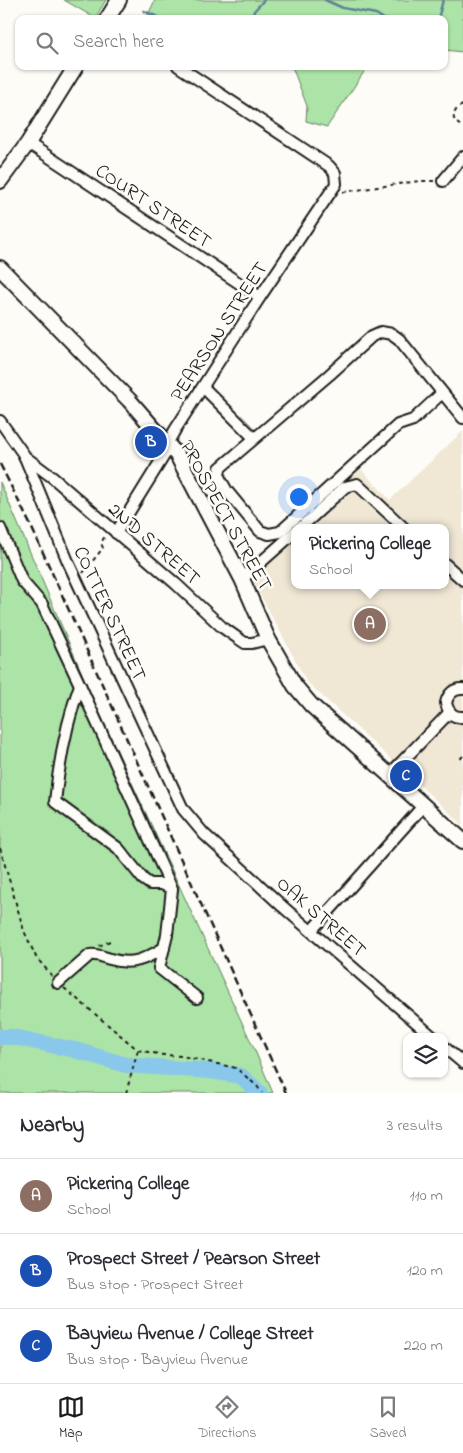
<!DOCTYPE html>
<html lang="en">
<head>
<meta charset="utf-8">
<style>
	body { margin:0; font-family:"Indie Flower",sans-serif; background:#f7f7f7; color:#2b2b33 }
	.controls { position:absolute; right:15px; bottom:15px; display:grid; overflow:hidden; border-radius:10px; box-shadow:0 1px 4px #0004 }
	.controls button { width:45px; height:45px; display:grid; place-items:center; padding:0; border:0; border-bottom:1px solid #e1e1e2; background:#fff; color:#2b2b33; font:25px sans-serif }
	.you { position:absolute; left:298px; top:496px; width:18px; height:18px; margin:-12px; border:4px solid #fff; border-radius:50%; background:#1a73e8; box-shadow:0 0 0 8px #1a73e833 }
	.badge { display:grid; place-items:center; width:32px; height:32px; border-radius:50%; background:#1c1c1c; color:#fff; font-size:16px; font-weight:700 }
	.pin { position:absolute; translate:-50% -50%; border:2px solid #fff; box-shadow:0 1px 5px #0006 }
	.popup { position:absolute; left:291px; top:524px; width:158px; height:65px; box-sizing:border-box; display:grid; place-content:center; border-radius:10px; background:#fff; filter:drop-shadow(0 1px 4px #0005); font-size:16px; white-space:nowrap; color:#7c7c81 }
	.popup b { font-size:19px; color:#2b2b33 }
	.popup::after { content:''; position:absolute; left:50%; top:100%; margin-left:-10px; border:10px solid transparent; border-top-color:#fff }
	.list { margin:0; padding:0; list-style:none }
	h2 { display:flex; justify-content:space-between; align-items:center; height:65px; margin:0; padding:0 20px; font-size:21px }
	h2 small { font-size:16px; font-weight:400; color:#7c7c81 }
	.list li { display:grid; grid-template-columns:32px 1fr auto; gap:15px; align-items:center; box-sizing:border-box; height:75px; padding:0 20px; border-top:1px solid #e1e1e2 }
	.list b { display:block; font-size:19px; white-space:nowrap }
	.list p { margin:0; font-size:16px; white-space:nowrap; color:#7c7c81 }
	.list em { font-size:16px; font-style:normal; color:#7c7c81 }
	.icon { flex:none; width:28px; height:28px; fill:none; stroke:currentColor; stroke-width:2; stroke-linecap:round; stroke-linejoin:round }
	.map { position:relative; flex:none; width:463px; height:1093px; overflow:hidden }
	.search { position:absolute; background:#fff; box-shadow:0 1px 4px #0004; left:15px; right:15px; top:15px; height:55px; display:flex; align-items:center; gap:12px; box-sizing:border-box; padding:0 18px; border-radius:10px; color:#7c7c81; font-size:19px }
	.sheet { height:290px; background:#fff }
	nav { display:flex; justify-content:space-around; align-items:center; box-sizing:border-box; height:70px; border-top:1px solid #e1e1e2; background:#fff; font-size:14px; color:#7c7c81 }
	nav a { display:grid; justify-items:center; gap:2px }
	nav .on { color:#1c1c1c }
	.map>svg:first-child { display:block }
</style>
</head>
<body>
<div class="map">
<svg width="463" height="1093" viewBox="0 0 463 1093">
	<rect width="100%" height="100%" fill="#fdfcf7"/>
	<filter id="ink" filterUnits="userSpaceOnUse"><feTurbulence type="fractalNoise" baseFrequency=".02" numOctaves="2"/><feDisplacementMap in="SourceGraphic" scale="10" xChannelSelector="R" yChannelSelector="G"/><feConvolveMatrix kernelMatrix="1 2 1 2 8 2 1 2 1" color-interpolation-filters="sRGB"/></filter>
	<g filter="url(#ink)">
		<path fill="#f0e7d5" fill-rule="evenodd" d="M463,431V825L307,682L245,566L361,469L390,500ZM295,528H445V585H295Z"/>
		<g fill="#ace3a6" stroke="#648061">
			<polygon points="64,0 106,0 95,18"/>
			<polygon points="155,0 463,0 463,52 444,50 444,19 146,19"/>
			<polygon points="287,66 368,66 327,127 306,121 307,106 293,69"/>
			<polygon points="0,482 87,685 256,1053 273,1093 0,1093"/>
		</g>
		<g fill="none" stroke-linecap="round" stroke-linejoin="round">
			<g stroke="#5d8398" stroke-width="2.5">
				<polyline points="325,0 343,8 376,14 384,19"/>
				<polyline points="144,11 162,19"/>
				<polyline points="252,19 254,11 264,0"/>
				<polyline points="438,19 443,0"/>
			</g>
			<polyline stroke="#89c8ea" stroke-width="16" points="0,1037 13,1037 75,1050 126,1065 211,1071 241,1076 260,1093"/>
			<defs>
				<g id="minor">
					<polyline points="28,143 260,297"/>
					<polyline points="443,181 463,157"/>
					<polyline points="203,387 254,438"/>
					<polyline points="442,393 413,420 398,425 280,532 269,534 260,531 227,491 219,477 220,468 329,375 372,336 381,332 392,334 399,339 463,418"/>
					<polyline points="0,421 24,455 69,564 183,809 204,834 282,906 433,1037"/>
					<polyline points="24,456 52,477 176,584 222,627 239,639 245,643 252,643 268,639"/>
					<path d="M0,528L22,581L42,604L80,685C66,723 59,763 55,802L118,848L143,879L150,884H162L172,889L167,935L159,968L197,998"/>
					<polyline points="300,528 345,487 357,484 404,528"/>
					<polyline points="116,533 165,454 167,444 175,430 260,297 336,184 335,173 329,166 178,66"/>
					<polyline points="445,564 463,580"/>
					<polyline points="242,579 295,532"/>
					<polyline points="80,685 172,889"/>
					<path d="M463,689C454,688 448,694 446,703C448,712 453,718 463,717"/>
					<polyline points="389,775 450,712"/>
					<polyline points="312,930 423,806"/>
					<path d="M58,983L90,955C97,954 103,957 110,959C133,966 145,959 164,948"/>
					<polyline points="444,1047 463,1063"/>
				</g>
				<g id="major">
					<polyline points="107,19 119,0"/>
					<polyline points="0,181 28,143 76,66"/>
					<polyline points="0,268 129,400 177,455 242,579 268,639 295,686 311,705 463,841"/>
				</g>
			</defs>
			<use href="#minor" stroke="#1c1c1c" stroke-width="14"/>
			<use href="#major" stroke="#1c1c1c" stroke-width="18"/>
			<g stroke="#1c1c1c" stroke-width="2" stroke-dasharray="4 4" stroke-linecap="butt">
				<polyline points="463,105 458,107 453,115 455,122 463,127"/>
				<polyline points="343,192 419,181 434,181"/>
				<polyline points="83,573 103,548 101,543 106,534"/>
				<polyline points="463,756 461,758 463,759"/>
				<polyline points="0,848 24,931 36,957 52,976"/>
				<polyline points="99,946 112,940"/>
				<polyline points="64,988 138,1050 163,1055 181,1056 236,1068 257,1086 262,1093"/>
				<polyline points="126,1093 138,1050"/>
			</g>
			<use href="#minor" stroke="#fdfcf7" stroke-width="10"/>
			<use href="#major" stroke="#fdfcf7" stroke-width="14"/>
			<polyline stroke="#1c1c1c" stroke-width="2.5" stroke-dasharray="8 4" stroke-linecap="butt" points="0,464 31,526 286,1093"/>
		</g>
	</g>
	<g text-anchor="middle" stroke-width="5" stroke-linejoin="round" paint-order="stroke">
		<g font-size="20" fill="#1c1c1c" stroke="#fdfcf7">
			<text transform="translate(154 205) rotate(34)" y="7">COURT STREET</text>
			<text transform="translate(218 331) rotate(-57)" y="7">PEARSON STREET</text>
			<text transform="translate(227 515) rotate(61)" y="7">PROSPECT STREET</text>
			<text transform="translate(155 543) rotate(41)" y="7">2ND STREET</text>
			<text transform="translate(111 613) rotate(65)" y="7">COTTER STREET</text>
			<text transform="translate(322 916) rotate(41)" y="7">OAK STREET</text>
		</g>
	</g>
</svg>
<div class="controls">
<button><svg class="icon" aria-label="layers" viewBox="0 0 24 24"><path d="M12 4l9 5-9 5-9-5zM3 14l9 5 9-5"/></svg></button>
</div>
<div class="you"></div>
<div class="pin badge" style="left:370px;top:624px;background:#8d6e63">A</div>
<div class="popup"><b>Pickering College</b>School</div>
<div class="pin badge" style="left:151px;top:442px;background:#1a4fb4">B</div>
<div class="pin badge" style="left:406px;top:776px;background:#1a4fb4">C</div>
<div class="search"><svg class="icon" aria-label="search" viewBox="0 0 24 24"><circle cx="10" cy="10" r="6"/><path d="M15 15l6 6"/></svg>Search here</div>
</div>
<section class="sheet">
<h2>Nearby<small>3 results</small></h2>
<ul class="list">
<li><span class="badge" style="background:#8d6e63">A</span><div><b>Pickering College</b><p>School</p></div><em>110 m</em></li>
<li><span class="badge" style="background:#1a4fb4">B</span><div><b>Prospect Street / Pearson Street</b><p>Bus stop · Prospect Street</p></div><em>120 m</em></li>
<li><span class="badge" style="background:#1a4fb4">C</span><div><b>Bayview Avenue / College Street</b><p>Bus stop · Bayview Avenue</p></div><em>220 m</em></li>
</ul>
</section>
<nav>
<a class="on"><svg class="icon" aria-label="map" viewBox="0 0 24 24"><path d="M3 6l6-2 6 2 6-2v14l-6 2-6-2-6 2zM9 4v14M15 6v14"/></svg>Map</a>
<a><svg class="icon" aria-label="directions" viewBox="0 0 24 24"><path d="M12 3l9 9-9 9-9-9zM9 14v-3h6M13 9l2 2-2 2"/></svg>Directions</a>
<a><svg class="icon" aria-label="saved" viewBox="0 0 24 24"><path d="M7 4h10v16l-5-4-5 4z"/></svg>Saved</a>
</nav>
</body>
</html>
